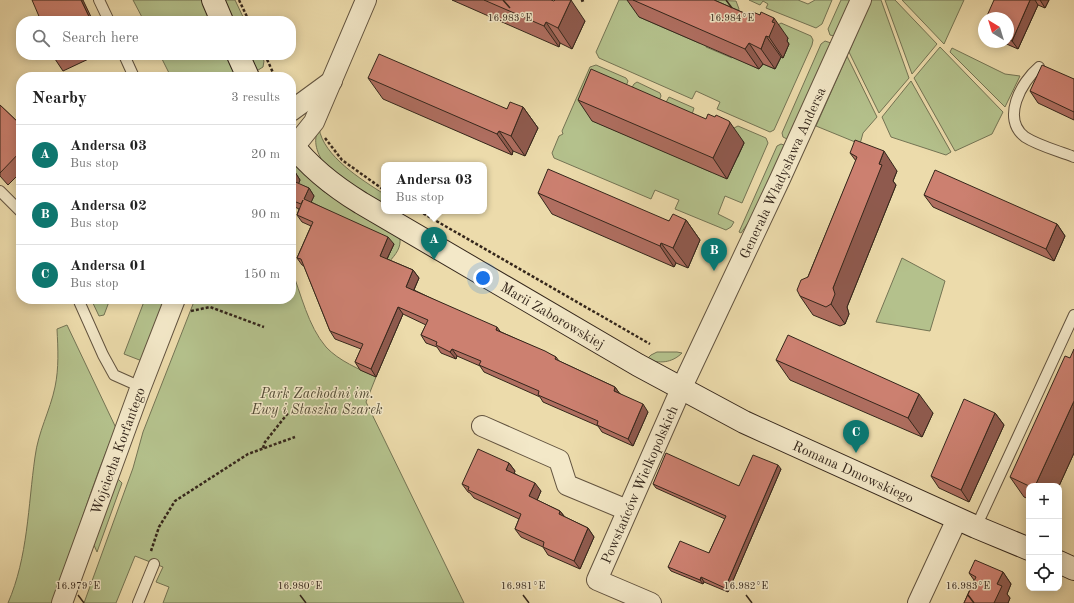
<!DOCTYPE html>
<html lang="en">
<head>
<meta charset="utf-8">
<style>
	body { margin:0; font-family:"Old Standard TT",serif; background:#f2f2f2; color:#222 }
	.controls { position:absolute; right:12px; bottom:12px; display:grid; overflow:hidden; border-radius:8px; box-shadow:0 2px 10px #0003 }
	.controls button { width:36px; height:36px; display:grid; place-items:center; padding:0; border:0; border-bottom:1px solid #e0e0e0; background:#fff; color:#222; font:20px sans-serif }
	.compass { position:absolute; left:978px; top:12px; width:36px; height:36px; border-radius:50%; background:#fff; box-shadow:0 2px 10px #0003; rotate:322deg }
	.you { position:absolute; left:483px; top:278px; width:14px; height:14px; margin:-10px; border:3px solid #fff; border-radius:50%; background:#1a73e8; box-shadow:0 0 0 6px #1a73e833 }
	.badge { display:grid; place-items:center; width:26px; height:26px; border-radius:50%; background:#0f766e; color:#fff; font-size:13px; font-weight:700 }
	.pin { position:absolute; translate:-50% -33px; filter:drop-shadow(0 1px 2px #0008) }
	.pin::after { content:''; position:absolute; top:21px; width:14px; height:12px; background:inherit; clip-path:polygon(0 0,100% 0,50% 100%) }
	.popup { position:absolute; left:381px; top:162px; width:106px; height:52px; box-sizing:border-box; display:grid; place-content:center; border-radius:8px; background:#fff; filter:drop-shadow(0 1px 3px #0005); font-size:13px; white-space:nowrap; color:#767676 }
	.popup b { font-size:15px; color:#222 }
	.popup::after { content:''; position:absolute; left:50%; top:100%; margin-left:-8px; border:8px solid transparent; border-top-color:#fff }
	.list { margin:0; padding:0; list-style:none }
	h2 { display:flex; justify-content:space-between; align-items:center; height:52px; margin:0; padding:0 16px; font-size:17px }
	h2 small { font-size:13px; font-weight:400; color:#767676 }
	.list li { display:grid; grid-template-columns:26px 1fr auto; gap:12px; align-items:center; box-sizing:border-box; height:60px; padding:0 16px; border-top:1px solid #e0e0e0 }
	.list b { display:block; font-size:15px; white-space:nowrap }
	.list p { margin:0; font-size:13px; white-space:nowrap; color:#767676 }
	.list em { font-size:13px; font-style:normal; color:#767676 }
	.icon { flex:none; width:22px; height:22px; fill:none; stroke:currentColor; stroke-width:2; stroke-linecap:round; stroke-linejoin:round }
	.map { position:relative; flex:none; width:1074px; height:603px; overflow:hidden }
	.search { position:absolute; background:#fff; box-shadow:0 2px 10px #0003; left:16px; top:16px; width:280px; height:44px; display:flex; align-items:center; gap:10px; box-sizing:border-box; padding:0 14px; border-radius:16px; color:#767676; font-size:15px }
	.panel { position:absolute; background:#fff; box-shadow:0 2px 10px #0003; left:16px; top:72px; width:280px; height:232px; border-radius:16px }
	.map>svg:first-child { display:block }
</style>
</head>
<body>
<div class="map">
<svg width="1074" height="603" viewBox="0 0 1074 603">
	<rect width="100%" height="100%" fill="#ecdbab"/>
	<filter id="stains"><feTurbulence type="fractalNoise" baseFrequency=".005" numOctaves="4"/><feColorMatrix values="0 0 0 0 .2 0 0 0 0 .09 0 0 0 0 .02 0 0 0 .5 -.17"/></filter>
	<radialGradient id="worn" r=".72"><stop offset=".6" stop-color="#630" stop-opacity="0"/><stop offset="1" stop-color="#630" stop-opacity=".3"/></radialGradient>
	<g fill="#b4c18c" stroke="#747454">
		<polygon points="133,0 204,0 213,21 144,21"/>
		<polygon points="222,0 235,0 245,21 232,21"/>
		<polygon points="619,0 645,0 639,17 699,43 707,44 706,47 732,58 733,57 759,69 763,64 775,69 781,57 783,58 787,42 778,25 781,23 811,36 813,40 812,45 774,130 770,132 717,109 720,102 696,91 692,99 599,58 596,52"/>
		<polygon points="709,0 736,1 739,9 737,13"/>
		<polygon points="749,0 798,0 808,4 815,0 832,0 822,24 816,28 766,8 768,4 763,1 760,5"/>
		<polygon points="841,0 850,0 834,36 830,35 828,29"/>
		<polygon points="871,0 881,0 909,78 879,113 849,52"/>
		<polygon points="885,0 895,0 937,44 912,74"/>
		<polygon points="902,0 964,0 944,44"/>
		<polygon points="825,41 831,43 789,140 783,137 782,133 821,44"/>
		<polygon points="940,47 1003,112 992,134 955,151 914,78"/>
		<polygon points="952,48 1005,74 1020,76 1005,107 950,52"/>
		<polygon points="160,55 229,55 240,77 171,77"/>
		<polygon points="248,55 261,55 264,61 263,67 255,72"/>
		<polygon points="847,56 877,117 863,133 860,144 816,126"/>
		<polygon points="596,65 626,78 628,81 624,91 593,121 684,160 698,164 697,166 711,172 712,170 738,157 744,143 730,136 734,128 738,126 766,138 768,143 742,203 725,196 718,214 734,222 731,227 726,230 675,209 679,200 655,190 651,199 554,158 552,153 559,136 563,134 562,131 590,67"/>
		<polygon points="911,81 951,152 946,155 891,137 882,117"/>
		<polygon points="637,82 660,93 661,96 657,105 629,93 634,84"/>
		<polygon points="669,97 694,108 690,121 660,113"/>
		<path d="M319,128C323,156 362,180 384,194V207L326,166C317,154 312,141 319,128Z"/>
		<polygon points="781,144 787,146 758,209 741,233 739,232 777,146"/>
		<path d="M291,161L323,191L400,238C401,248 396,254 389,262H386L393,245L309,207L291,176Z"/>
		<polygon points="902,258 945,281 930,331 876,322"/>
		<path d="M291,268C301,294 308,326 326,347C339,361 359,369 376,377L366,402L464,603H163L169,587L156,582L163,567L135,556L116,603H84L133,468L143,432L195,299H291Z"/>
		<polygon points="91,299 110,299 104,315 99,316"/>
		<polygon points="145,299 166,299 142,361 124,354"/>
		<path d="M67,325L116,428C91,485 74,545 54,603H8C28,557 28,506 35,457C38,432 50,411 55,387C59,368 58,349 57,329Z"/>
		<path d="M657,352H677L682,353C672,363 659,364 647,359L651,355Z"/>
		<polygon points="118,479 122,483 97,552 93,543"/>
	</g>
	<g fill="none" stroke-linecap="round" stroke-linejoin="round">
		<defs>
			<g id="lane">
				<polyline points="99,0 109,21"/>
				<polyline points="124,55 134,77"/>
				<path d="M1039,67C1021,82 1001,119 1025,137C1039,146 1059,151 1074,157"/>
				<polyline points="0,191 21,212"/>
				<polyline points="78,299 103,355 114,375 141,387"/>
				<polyline points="976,527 1074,315"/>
				<polyline points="138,603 154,564"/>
			</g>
			<g id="street">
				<polyline points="291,111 332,81"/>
				<polyline points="294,147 314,122 366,0"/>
				<polyline points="482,426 559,460 567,485 627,510"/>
				<path id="s1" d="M62,603L140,389L175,299"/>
				<path id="s2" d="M651,603L597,580L681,389L780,179L861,0"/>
				<polyline points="918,603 957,519"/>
			</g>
			<g id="secondary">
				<polyline points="213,0 222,21"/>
				<polyline points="238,55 248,77"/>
				<path id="s3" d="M291,143C310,168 335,187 361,203L638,365L744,422L976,527L1029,549"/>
				<polyline points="1059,562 1074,569"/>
			</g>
		</defs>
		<use href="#lane" stroke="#62533f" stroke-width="12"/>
		<use href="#street" stroke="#62533f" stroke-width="22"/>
		<use href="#secondary" stroke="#34261b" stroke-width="24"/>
		<g stroke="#34261b" stroke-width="2.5" stroke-dasharray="3 2" stroke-linecap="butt">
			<polyline points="239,0 249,21"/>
			<polyline points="581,1 584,0"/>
			<polyline points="265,55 275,77"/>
			<polyline points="325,138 342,160 384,190"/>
			<polyline points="419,211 650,344"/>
			<polyline points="191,311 210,307 264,327"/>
			<polyline points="263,448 265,442 288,413"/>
			<polyline points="151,551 159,527 175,501 248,454 295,437"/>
		</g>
		<use href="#lane" stroke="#f3e8c8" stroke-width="10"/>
		<use href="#street" stroke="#f3e8c8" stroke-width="20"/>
		<use href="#secondary" stroke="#f3e8c8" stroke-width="22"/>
	</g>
	<g fill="#af6e60" stroke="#34261b">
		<polygon points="452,0 551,0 585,21 572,49 560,43 559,47"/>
		<polygon points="627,0 714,0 751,16 760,15 788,38 787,41 789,44 783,58 781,57 775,69 763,64 759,69 639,17"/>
		<polygon points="994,0 1049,0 1045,8 1038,5 1018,49 1002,42 1008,42 1008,18"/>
		<polygon points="53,55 97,55 63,71 55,59"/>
		<polygon points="368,78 507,109 523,107 538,128 525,156 513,151 512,155 383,99"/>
		<polygon points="1074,79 1074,120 1038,103 1030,91"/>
		<polygon points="578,100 743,141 744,143 727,179 592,121"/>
		<polygon points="0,105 21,125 21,172 8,185 0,176"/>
		<polygon points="850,153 897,171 893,181 896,185 847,307 849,314 845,324 840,326 813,315 800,296 856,161"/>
		<polygon points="291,167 293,170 292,171 295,172 300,180 298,184 309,188 314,196 311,202 394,244 387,259 413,270 419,278 414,290 501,332 556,357 559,361 615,387 619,393 648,412 633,446 602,432 598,426 543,402 540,397 484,372 480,366 457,356 456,359 441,353 437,347 426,343 421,335 426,325 403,314 376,377 360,370 355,362 361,349 335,339 330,331 304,266 302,265 297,258 311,226 302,222 297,215 299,209 291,205"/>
		<polygon points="538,193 669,221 686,220 700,240 688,268 676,263 674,267 552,214"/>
		<polygon points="924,195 1057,224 1065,236 1054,261 933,207"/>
		<polygon points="776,360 933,413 922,437 790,380"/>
		<polygon points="995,413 1004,425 969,502 939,488 931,476"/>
		<polygon points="1074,453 1059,486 1029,486 1029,499 1024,497 1010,477"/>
		<polygon points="509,463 515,471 514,473 541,491 537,500 560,511 565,517 588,528 594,537 580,569 548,555 543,547 521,537 515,529 519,519 474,498 470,493 468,492 462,484"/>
		<polygon points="781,469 728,592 704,582 703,584 671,571 668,567 709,553 725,519 656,488 653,484 739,486"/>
		<polygon points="1003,572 1011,584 1007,594 1010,598 1008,603 964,603 974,580 969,573"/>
	</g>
	<g fill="#8f5a4e" stroke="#34261b">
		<polygon points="81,0 83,0 93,21 91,21"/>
		<polygon points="571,0 585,21 572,49 558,28"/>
		<polygon points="1030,0 1035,0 1038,5 1018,49 1012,41"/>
		<polygon points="1040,0 1049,0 1045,8"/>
		<polygon points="774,18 788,38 787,41 789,44 783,58 769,37 772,22"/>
		<polygon points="546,22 560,43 559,47 544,26"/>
		<polygon points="766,36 781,57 775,69 761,49"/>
		<polygon points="749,43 763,64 759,69 745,49"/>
		<polygon points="523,107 538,128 525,156 511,136"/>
		<polygon points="729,121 743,141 744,143 727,179 713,158"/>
		<polygon points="499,131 513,151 512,155 497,134"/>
		<polygon points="884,151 897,171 893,181 896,185 847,307 849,314 845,324 831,304 833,288"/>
		<polygon points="295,172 300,180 297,188 291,180"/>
		<polygon points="309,188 314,196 309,207 304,199"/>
		<polygon points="686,220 700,240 688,268 673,248"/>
		<polygon points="1057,224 1065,236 1054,261 1046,249"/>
		<polygon points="388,237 394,244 385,263 380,256"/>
		<polygon points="661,243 676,263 674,267 660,246"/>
		<polygon points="413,270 419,278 412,294 406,287"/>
		<polygon points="398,307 403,314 376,377 371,369"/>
		<polygon points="497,327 502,334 496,330"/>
		<polygon points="452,349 457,356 456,359 450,352"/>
		<polygon points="615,387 620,394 614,391"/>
		<polygon points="919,394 933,413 922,437 908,418"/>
		<polygon points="1074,401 1074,453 1059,486 1035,486"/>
		<polygon points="643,404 648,412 633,446 628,439"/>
		<polygon points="995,413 1004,425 969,502 961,490"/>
		<polygon points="509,463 515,471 512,478 506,470"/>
		<polygon points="778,465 781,469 728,592 725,588"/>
		<polygon points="535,483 541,491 535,505 529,496"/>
		<polygon points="560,511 566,519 559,514"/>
		<polygon points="588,528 594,537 580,569 574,561"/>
		<polygon points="1003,572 1011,584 1007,594 1010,598 1008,603 994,603 997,584"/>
		<polygon points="701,577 704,582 703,584 700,580"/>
	</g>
	<g fill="#cc8070" stroke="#34261b">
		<polygon points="32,0 81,0 91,21 41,21"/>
		<polygon points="484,0 551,0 554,1 555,0 571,0 558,28 546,22 544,26"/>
		<polygon points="633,0 714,0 751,16 753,12 760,15 761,12 774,18 772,22 775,23 769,37 766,36 761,49 749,43 745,49"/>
		<polygon points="994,0 1030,0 1012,41 1008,39 1008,18 986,18"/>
		<polygon points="984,22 984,28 982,27"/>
		<polygon points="379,54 507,109 510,102 523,107 511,136 499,131 497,134 368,78"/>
		<polygon points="53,55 63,55 55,59"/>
		<polygon points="1042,65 1074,79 1074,112 1030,91"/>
		<polygon points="591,69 706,119 708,114 715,117 716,115 729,121 730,123 713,158 578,100"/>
		<polygon points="0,105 21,125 21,151 0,173"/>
		<polygon points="855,140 884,151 879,164 882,165 833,288 835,294 831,304 826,307 800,296 797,290 801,280 808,277 857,157 850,153"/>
		<polygon points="548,169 669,221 673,214 686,220 673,248 661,243 660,246 538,193"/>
		<polygon points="291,170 295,172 291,180 309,188 304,199 388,237 380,256 413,270 406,287 497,327 496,330 545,351 556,357 555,359 615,387 614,391 643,404 628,439 597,425 598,421 538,395 539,391 479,365 481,361 452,349 450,352 436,345 437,342 421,335 428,320 398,307 371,369 355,362 363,344 330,331 301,259 297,258 313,222 297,215 303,200 301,204 291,200"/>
		<polygon points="935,170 1057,224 1046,249 924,195"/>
		<polygon points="788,335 919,394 908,418 776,360"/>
		<polygon points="1074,349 1074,401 1035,486 1029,486 1010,477 1065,356 1070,358"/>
		<polygon points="964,399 995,413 961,490 931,476"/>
		<polygon points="478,449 509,463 506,470 535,483 529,496 560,511 559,514 588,528 574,561 543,547 544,542 515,529 521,514 468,490 469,487 462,484"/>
		<polygon points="666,453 739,486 753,455 778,465 725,588 701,577 700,580 668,567 680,541 709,553 726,516 653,484"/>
		<polygon points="975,560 1003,572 997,584 1002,586 994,603 964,603 976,577 969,573"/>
	</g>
	<path fill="none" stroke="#34261b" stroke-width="1.5" d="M503,0L510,8M726,0L732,8M78,595L84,603M300,595L306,603M523,595L529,603M746,595L752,603M968,595L974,603"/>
	<g text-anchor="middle" stroke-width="3" stroke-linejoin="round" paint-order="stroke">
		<g font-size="14" fill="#34261b" stroke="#f3e8c8">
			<text dy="5" stroke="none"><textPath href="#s2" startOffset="506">Generała Władysława Andersa</textPath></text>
			<text dy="5" stroke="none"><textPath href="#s3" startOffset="315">Marii Zaborowskiej</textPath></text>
			<text dy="5" stroke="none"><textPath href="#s1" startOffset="162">Wojciecha Korfantego</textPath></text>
			<text dy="5" stroke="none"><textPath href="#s3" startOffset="654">Romana Dmowskiego</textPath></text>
			<text dy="5" stroke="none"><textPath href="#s2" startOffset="163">Powstańców Wielkopolskich</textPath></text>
		</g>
		<g font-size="14" font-style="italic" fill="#544d37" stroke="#f3e8c8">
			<text x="317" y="398">Park Zachodni im.<tspan x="317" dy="16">Ewy i Staszka Szarek</tspan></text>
		</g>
	</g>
	<g font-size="10" text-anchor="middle" fill="#34261b" stroke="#f3e8c8" stroke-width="3" stroke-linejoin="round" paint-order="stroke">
		<text x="510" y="21">16.983°E</text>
		<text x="732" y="21">16.984°E</text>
		<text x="78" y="589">16.979°E</text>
		<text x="300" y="589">16.980°E</text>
		<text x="523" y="589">16.981°E</text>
		<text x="746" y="589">16.982°E</text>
		<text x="968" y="589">16.983°E</text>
	</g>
	<rect width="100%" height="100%" filter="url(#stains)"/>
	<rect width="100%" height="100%" fill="url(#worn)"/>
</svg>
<div class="controls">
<button>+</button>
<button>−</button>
<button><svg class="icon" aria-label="locate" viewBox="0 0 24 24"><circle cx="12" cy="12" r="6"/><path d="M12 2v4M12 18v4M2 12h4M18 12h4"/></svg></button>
</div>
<svg class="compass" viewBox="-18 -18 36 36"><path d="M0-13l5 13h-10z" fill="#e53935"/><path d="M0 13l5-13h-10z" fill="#767676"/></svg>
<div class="you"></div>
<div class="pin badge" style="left:434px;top:260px">A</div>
<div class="popup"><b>Andersa 03</b>Bus stop</div>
<div class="pin badge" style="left:714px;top:271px">B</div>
<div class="pin badge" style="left:856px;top:453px">C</div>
<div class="search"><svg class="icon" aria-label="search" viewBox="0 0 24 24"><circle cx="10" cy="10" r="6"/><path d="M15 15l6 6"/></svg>Search here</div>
<section class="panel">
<h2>Nearby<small>3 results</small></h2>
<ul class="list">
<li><span class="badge">A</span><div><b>Andersa 03</b><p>Bus stop</p></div><em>20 m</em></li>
<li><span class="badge">B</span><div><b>Andersa 02</b><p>Bus stop</p></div><em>90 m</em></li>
<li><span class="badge">C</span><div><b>Andersa 01</b><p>Bus stop</p></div><em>150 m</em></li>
</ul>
</section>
</div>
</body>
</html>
